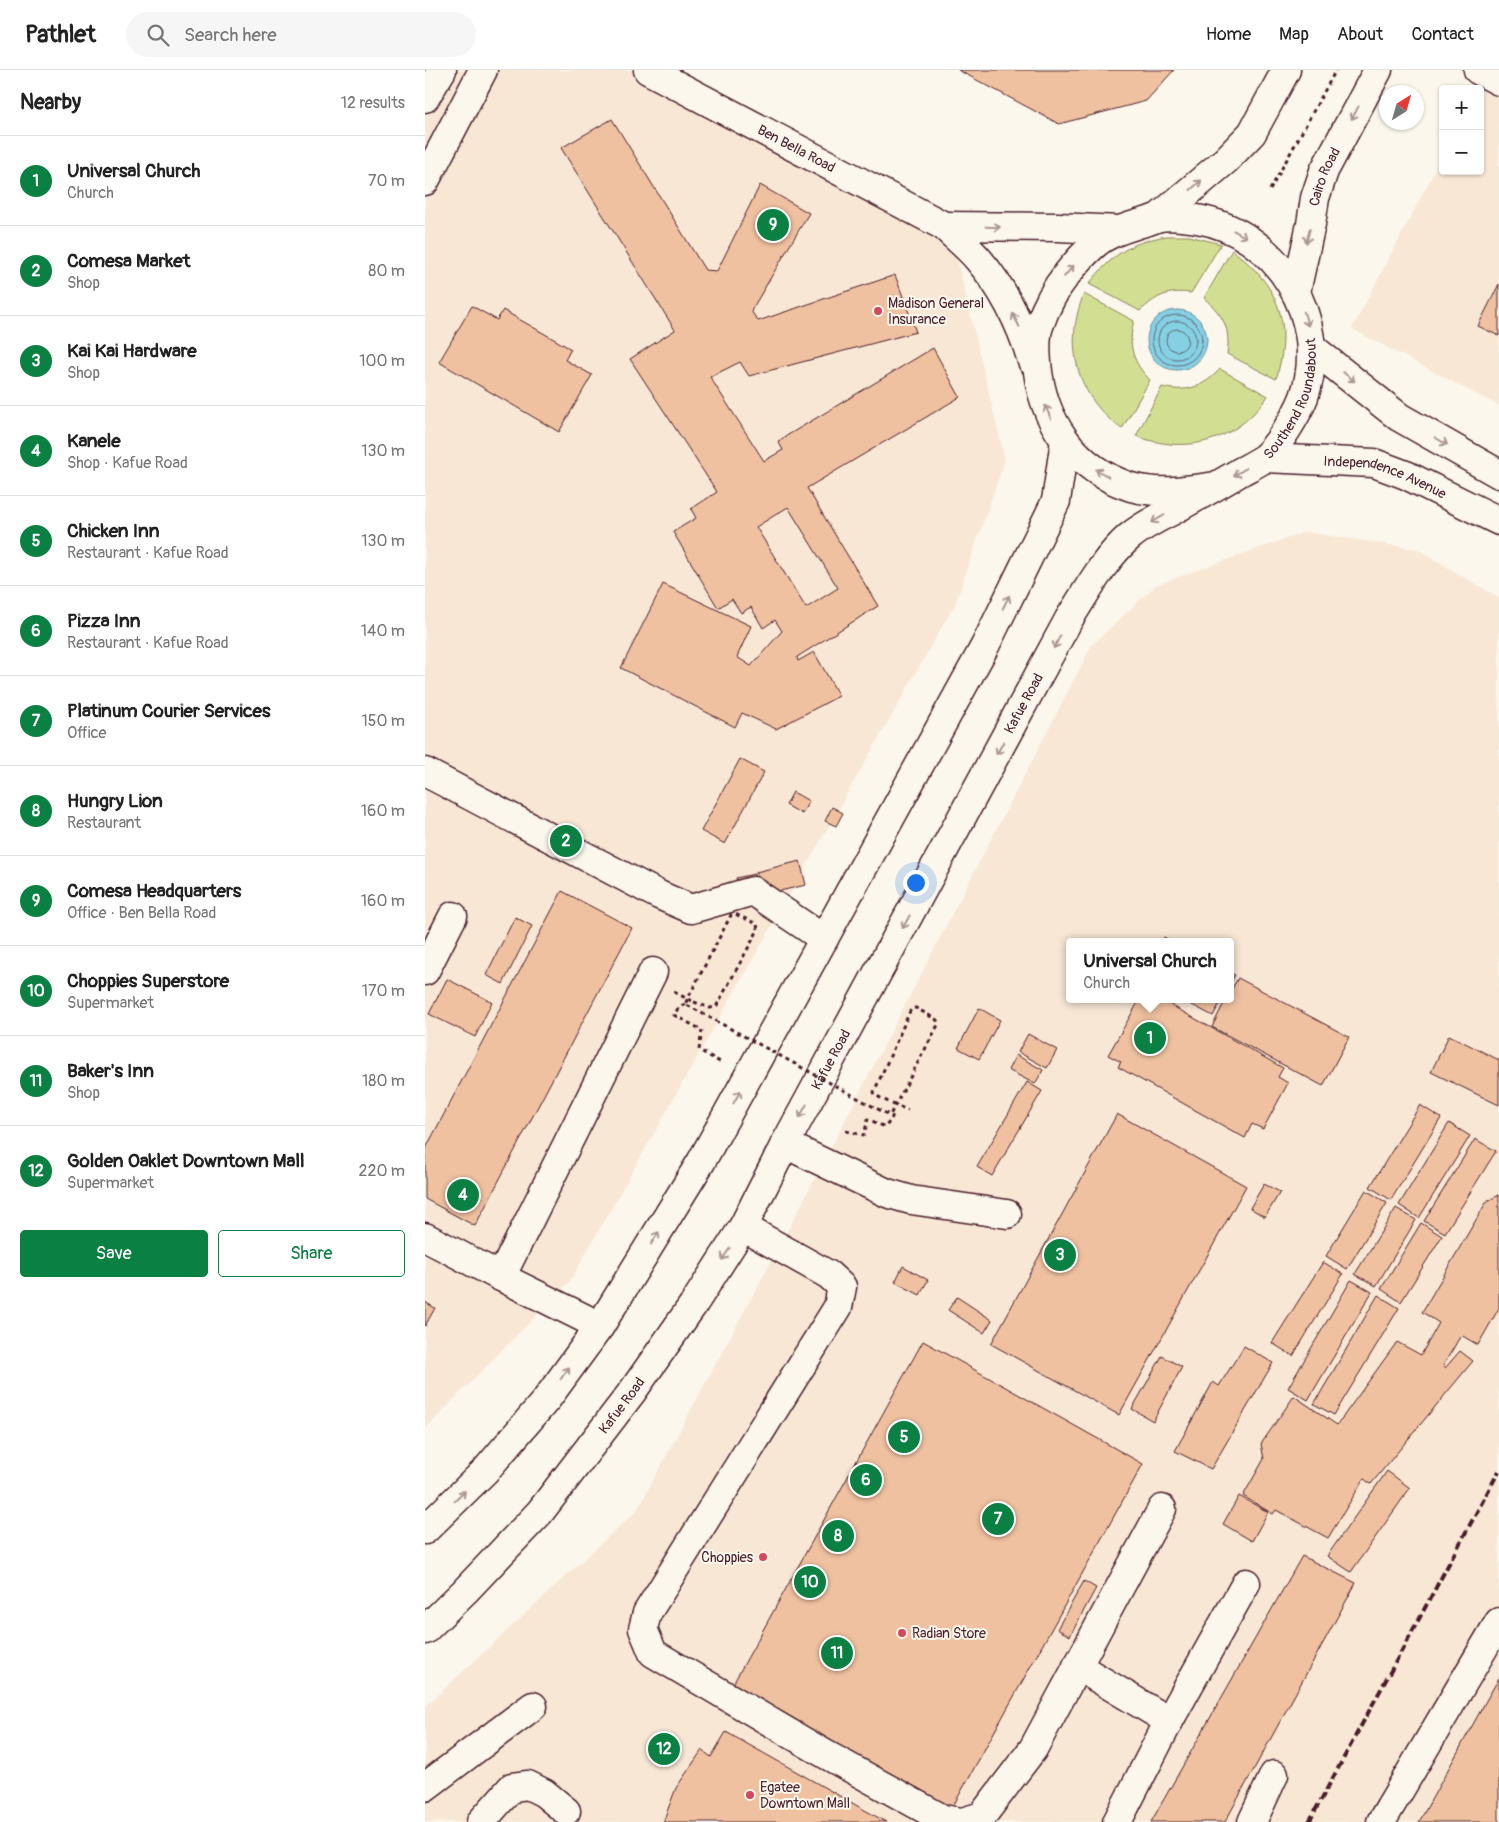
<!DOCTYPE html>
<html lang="en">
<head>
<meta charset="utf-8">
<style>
	body { margin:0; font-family:Pangolin,sans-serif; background:#f6f6f6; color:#222 }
	.controls { position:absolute; right:15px; top:15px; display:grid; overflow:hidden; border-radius:5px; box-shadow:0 1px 4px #0004 }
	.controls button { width:45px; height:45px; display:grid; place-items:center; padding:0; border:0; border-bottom:1px solid #e0e0e0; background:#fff; color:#222; font:25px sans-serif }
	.compass { position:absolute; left:954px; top:15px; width:45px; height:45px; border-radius:50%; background:#fff; box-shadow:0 1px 4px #0004; rotate:37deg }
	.you { position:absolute; left:490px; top:812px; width:18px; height:18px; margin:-12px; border:4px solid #fff; border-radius:50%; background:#1a73e8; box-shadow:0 0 0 8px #1a73e833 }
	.badge { display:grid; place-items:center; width:32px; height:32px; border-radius:50%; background:#0b8043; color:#fff; font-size:16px; font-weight:700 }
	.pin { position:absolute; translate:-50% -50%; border:2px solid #fff; box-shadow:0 1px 5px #0006 }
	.popup { position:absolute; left:641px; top:868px; width:168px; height:65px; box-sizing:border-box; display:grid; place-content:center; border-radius:5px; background:#fff; filter:drop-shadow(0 1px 4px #0005); font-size:16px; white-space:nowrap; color:#767676 }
	.popup b { font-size:19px; color:#222 }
	.popup::after { content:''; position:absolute; left:50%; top:100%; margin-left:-10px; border:10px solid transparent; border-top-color:#fff }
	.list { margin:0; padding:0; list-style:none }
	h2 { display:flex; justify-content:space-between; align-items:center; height:65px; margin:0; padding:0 20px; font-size:21px }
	h2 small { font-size:16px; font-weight:400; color:#767676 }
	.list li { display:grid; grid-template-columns:32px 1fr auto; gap:15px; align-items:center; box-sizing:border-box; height:90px; padding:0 20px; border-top:1px solid #e0e0e0 }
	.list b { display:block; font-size:19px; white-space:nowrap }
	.list p { margin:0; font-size:16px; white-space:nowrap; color:#767676 }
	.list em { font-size:16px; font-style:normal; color:#767676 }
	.actions { display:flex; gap:10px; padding:15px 20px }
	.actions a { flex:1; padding:11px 0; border:1px solid #0b8043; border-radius:5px; text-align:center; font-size:18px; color:#0b8043 }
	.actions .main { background:#0b8043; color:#fff }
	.icon { flex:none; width:28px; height:28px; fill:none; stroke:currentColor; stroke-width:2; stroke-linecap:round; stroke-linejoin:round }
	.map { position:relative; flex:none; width:1074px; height:1752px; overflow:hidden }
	header { display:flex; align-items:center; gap:30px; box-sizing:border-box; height:70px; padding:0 25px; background:#fff; border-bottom:1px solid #e0e0e0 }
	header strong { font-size:24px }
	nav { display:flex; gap:28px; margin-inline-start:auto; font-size:18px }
	.search { width:350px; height:45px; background:#f6f6f6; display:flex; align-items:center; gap:12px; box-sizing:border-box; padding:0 18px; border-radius:28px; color:#767676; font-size:19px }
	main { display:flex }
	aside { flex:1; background:#fff }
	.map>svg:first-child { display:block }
</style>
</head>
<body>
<header>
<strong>Pathlet</strong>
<div class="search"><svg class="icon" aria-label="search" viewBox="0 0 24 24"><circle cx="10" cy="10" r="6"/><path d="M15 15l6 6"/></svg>Search here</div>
<nav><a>Home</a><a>Map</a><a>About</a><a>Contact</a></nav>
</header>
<main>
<aside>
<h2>Nearby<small>12 results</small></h2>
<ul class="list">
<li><span class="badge">1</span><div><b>Universal Church</b><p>Church</p></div><em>70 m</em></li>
<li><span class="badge">2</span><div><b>Comesa Market</b><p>Shop</p></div><em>80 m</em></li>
<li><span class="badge">3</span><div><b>Kai Kai Hardware</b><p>Shop</p></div><em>100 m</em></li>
<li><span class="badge">4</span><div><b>Kanele</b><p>Shop · Kafue Road</p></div><em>130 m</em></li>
<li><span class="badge">5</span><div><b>Chicken Inn</b><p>Restaurant · Kafue Road</p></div><em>130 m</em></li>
<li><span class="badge">6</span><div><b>Pizza Inn</b><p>Restaurant · Kafue Road</p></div><em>140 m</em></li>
<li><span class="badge">7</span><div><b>Platinum Courier Services</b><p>Office</p></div><em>150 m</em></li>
<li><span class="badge">8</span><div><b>Hungry Lion</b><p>Restaurant</p></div><em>160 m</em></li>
<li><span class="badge">9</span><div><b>Comesa Headquarters</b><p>Office · Ben Bella Road</p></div><em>160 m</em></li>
<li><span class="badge">10</span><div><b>Choppies Superstore</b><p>Supermarket</p></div><em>170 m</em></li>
<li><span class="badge">11</span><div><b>Baker's Inn</b><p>Shop</p></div><em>180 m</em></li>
<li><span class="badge">12</span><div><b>Golden Oaklet Downtown Mall</b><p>Supermarket</p></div><em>220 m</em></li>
</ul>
<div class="actions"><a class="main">Save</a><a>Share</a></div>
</aside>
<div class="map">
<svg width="1074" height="1752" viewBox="0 0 1074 1752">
	<rect width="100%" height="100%" fill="#fbf7ec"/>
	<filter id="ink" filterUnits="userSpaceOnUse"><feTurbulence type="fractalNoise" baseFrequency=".02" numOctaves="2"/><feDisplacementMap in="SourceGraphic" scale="10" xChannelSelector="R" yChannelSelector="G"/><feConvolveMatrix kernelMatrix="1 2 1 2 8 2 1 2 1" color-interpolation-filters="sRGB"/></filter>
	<g filter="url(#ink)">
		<g fill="#f8e7d5" fill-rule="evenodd">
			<polygon points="0,0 214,0 525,160 580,390 530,534 145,1211 0,1359"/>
			<polygon points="1062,0 1074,0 1074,336 927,259 1018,85 1018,101 1055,101 1055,19 1052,19"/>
			<path d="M880,462L992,479L1074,528V1752H0V1637L212,1440L370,1147L667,575L731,515ZM645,872H805V929H645Z"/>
		</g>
		<g fill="#d2df92" stroke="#8e7f5e">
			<path d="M741,166H764L796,174L766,223C742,220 732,226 715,241L664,214C688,184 704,173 741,166Z"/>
			<path d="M807,180C854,215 868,253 851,309L802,284C806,258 798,245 779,228Z"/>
			<path d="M659,224L709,251C702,275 708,293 725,310L697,359C651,327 638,274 659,224Z"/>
			<path d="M795,299L843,326C811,372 762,385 711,366L737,317C761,323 779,317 795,299Z"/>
		</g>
		<circle fill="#85d1e4" stroke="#6d8a9a" cx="752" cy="270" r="30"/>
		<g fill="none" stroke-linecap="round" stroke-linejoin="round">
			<g stroke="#626675" stroke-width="1">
				<circle cx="752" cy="270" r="25"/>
				<circle cx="752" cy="270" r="19"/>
				<circle cx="752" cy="270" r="11"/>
			</g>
		</g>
		<g fill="#f0c1a0" stroke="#4a1f2b" fill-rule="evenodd">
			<polygon points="533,0 749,0 721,31 634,54"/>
			<path d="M187,49L280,200L292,201L335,115L384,143L326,241L333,251L470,205L491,262L324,306L315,292L285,307L339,391L358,380L353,371L508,278L535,327L382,418L453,536L372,587L373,591L389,582L414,626L351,659L317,643L310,657L196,598L238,514L326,556L312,587L326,596L357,561L350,550L338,558L326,537L316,543L307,529L293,538L248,462L271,448L266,439L292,422L205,289L250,260L136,78ZM363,437L413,518L381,538L331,457Z"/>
			<polygon points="1074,214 1074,266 1053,256"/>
			<polygon points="47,236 72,250 78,240 146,279 140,290 167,305 134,362 14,292"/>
			<polygon points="315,689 339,702 300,774 276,761"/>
			<polygon points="368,722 384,731 377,744 361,735"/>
			<polygon points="407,737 418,743 411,756 400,751"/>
			<polygon points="375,791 381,815 337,825 331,802"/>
			<polygon points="329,804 332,817 314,821 311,808"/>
			<polygon points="137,821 207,858 50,1156 0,1129 0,1080"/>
			<polygon points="90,847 107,856 78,914 61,905"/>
			<polygon points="739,867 748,872 737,872"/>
			<polygon points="805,903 810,905 805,914"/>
			<polygon points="813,908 924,967 898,1016 787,957 801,929 805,929 805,922"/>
			<polygon points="22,909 67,932 50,967 4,944"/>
			<polygon points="715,929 728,935 731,929 735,929 858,998 853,1007 863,1013 838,1059 827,1054 820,1068 693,997 696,992 683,985"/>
			<polygon points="756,929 797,929 788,946"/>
			<polygon points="554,938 575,950 554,989 533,978"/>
			<polygon points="603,964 632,980 622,998 593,982"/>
			<polygon points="1024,965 1074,990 1074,1035 1006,1002"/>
			<polygon points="591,985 618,1000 610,1014 583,1000"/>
			<polygon points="602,1012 617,1021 567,1106 552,1097"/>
			<polygon points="995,1035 1016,1048 966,1130 945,1117"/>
			<polygon points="692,1044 821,1116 694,1345 566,1274"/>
			<polygon points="1024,1053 1045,1066 994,1148 974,1135"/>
			<polygon points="1050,1069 1071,1081 1020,1163 999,1151"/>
			<polygon points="839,1114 855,1122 840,1147 825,1138"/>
			<polygon points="941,1120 962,1133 922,1199 901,1186"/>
			<polygon points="1074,1125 1074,1238 1053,1275 1036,1265 1018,1296 1020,1298 1035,1281 1048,1291 946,1414 939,1409 903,1468 851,1440 848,1444 818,1426 839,1389 836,1374 869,1326 912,1355 972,1272 996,1285 1014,1253 997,1242 1062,1131"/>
			<polygon points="971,1138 991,1150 951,1216 930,1204"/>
			<polygon points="996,1153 1017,1166 976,1232 956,1219"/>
			<polygon points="898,1192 918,1204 868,1286 847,1273"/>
			<polygon points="478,1196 503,1210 495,1225 470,1212"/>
			<polygon points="926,1210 947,1222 883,1330 863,1318"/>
			<polygon points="953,1225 974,1238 909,1345 889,1334"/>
			<polygon points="532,1227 567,1250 559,1263 523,1240"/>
			<polygon points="0,1232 10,1238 0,1256"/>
			<polygon points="498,1271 718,1394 522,1747 302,1625"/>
			<polygon points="819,1276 848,1293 786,1399 750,1381 788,1312 794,1316"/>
			<polygon points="737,1286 757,1297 728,1351 707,1339"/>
			<polygon points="962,1401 985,1418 926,1502 902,1486"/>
			<polygon points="814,1426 843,1442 827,1471 798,1454"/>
			<polygon points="877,1486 931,1513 800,1752 726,1752"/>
			<polygon points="659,1511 671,1518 645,1566 632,1559"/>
			<polygon points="1074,1608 1074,1752 994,1752 1062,1629"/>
			<polygon points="301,1662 461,1752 238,1752 251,1718 277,1680 286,1687"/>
		</g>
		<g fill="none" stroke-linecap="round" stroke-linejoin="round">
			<defs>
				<g id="minor">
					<polyline points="1053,0 1074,11"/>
					<polyline points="0,28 17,0"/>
					<polyline points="0,111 58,0"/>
					<polyline points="0,702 234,825 266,839 328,821 399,869"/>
					<polyline points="0,901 28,846"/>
					<polyline points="360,1074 462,1123 486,1130 582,1144"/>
					<polyline points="318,1157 404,1205 417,1217 413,1237 222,1543 218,1559 228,1583 400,1684 518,1749 537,1752 557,1746 608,1679 737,1439"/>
					<polyline points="0,1167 76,1207 175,1256"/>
					<polyline points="76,1207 228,902"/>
					<polyline points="652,1596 744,1651 821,1513"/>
					<polyline points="0,1717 108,1636"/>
					<polyline points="56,1752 87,1717 103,1715 119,1723 141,1741"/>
					<polyline points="692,1752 744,1651"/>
					<polyline points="827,1752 849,1705"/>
					<polyline points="956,1752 1074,1552"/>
				</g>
				<g id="major">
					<path id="s1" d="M223,0L519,156C530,167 543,177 553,189C578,218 596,254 607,291"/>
					<polyline points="734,147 801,90 827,63 861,0"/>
					<polyline points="519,156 633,157 694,160"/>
					<path id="s2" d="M871,222L886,154L890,128L899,101L953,0"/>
					<polyline points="886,277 974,347 1074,404"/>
					<path id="s3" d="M839,388L949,393L981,405L1074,451"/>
					<polyline points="0,1460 61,1400 121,1330 175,1256 276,1092 560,576 631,431 640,370"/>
					<path id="s4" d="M0,1560L40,1521L115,1442L207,1322L270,1232L318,1157L360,1074L644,549C662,521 679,489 704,467C716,457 731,449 745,442C768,429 792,416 815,402C822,398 831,394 838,389C853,376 872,345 879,327C906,249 852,162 772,149C760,147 747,145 735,147C730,148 725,151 720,152C706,156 692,160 680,167C667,174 651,193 642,204C630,219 620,239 614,256C610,268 611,281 612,293C617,351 650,399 706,417C735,425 763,420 791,416"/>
				</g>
			</defs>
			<use href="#minor" stroke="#4a1f2b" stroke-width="31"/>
			<use href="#major" stroke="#4a1f2b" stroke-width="31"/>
			<g stroke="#4a1f2b" stroke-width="3" stroke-dasharray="4 4" stroke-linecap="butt">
				<polyline points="845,120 911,0"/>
				<polyline points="249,922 269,932"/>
				<polyline points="260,934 254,937 249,945 277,960 274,980 295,992"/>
				<polyline points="467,1034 483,1040"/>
				<polyline points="421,1061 439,1065 443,1049 460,1057 466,1050 468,1044"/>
			</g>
			<use href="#minor" stroke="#fbf7ec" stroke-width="28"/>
			<use href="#major" stroke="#fbf7ec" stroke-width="28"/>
			<polyline stroke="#4a1f2b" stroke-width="4" stroke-dasharray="8 4" stroke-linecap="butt" points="884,1752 1074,1401"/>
			<polyline stroke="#4a1f2b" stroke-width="3" stroke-dasharray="4 4" stroke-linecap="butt" points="269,932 285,938 291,937 333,860 332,854 310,844 306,845 260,934 462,1044 465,1045 513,955 512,950 491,938 488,938 485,941 449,1022 450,1025 467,1034"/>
		</g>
		<defs><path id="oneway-shaft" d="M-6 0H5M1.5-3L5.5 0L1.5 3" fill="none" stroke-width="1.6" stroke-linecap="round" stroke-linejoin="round" transform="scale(1.25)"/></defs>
		<g stroke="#ab9695">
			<use href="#oneway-shaft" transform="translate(930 43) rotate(118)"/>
			<use href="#oneway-shaft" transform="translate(771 115) rotate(-42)"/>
			<use href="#oneway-shaft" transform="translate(568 157) rotate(2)"/>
			<use href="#oneway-shaft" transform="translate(815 164) rotate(29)"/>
			<use href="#oneway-shaft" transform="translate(883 166) rotate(103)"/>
			<use href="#oneway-shaft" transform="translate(644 201) rotate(-50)"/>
			<use href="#oneway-shaft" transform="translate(881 249) rotate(73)"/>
			<use href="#oneway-shaft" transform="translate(591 250) rotate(-117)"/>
			<use href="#oneway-shaft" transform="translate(924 307) rotate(39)"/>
			<use href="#oneway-shaft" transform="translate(623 342) rotate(-113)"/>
			<use href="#oneway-shaft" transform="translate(1016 371) rotate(30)"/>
			<use href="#oneway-shaft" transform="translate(815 402) rotate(149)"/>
			<use href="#oneway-shaft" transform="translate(677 403) rotate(-150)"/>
			<use href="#oneway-shaft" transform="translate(733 449) rotate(149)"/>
			<use href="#oneway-shaft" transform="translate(581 532) rotate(-64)"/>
			<use href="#oneway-shaft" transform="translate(632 572) rotate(118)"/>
			<use href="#oneway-shaft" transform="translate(575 678) rotate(119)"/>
			<use href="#oneway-shaft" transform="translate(481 852) rotate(119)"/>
			<use href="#oneway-shaft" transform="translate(312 1027) rotate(-61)"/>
			<use href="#oneway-shaft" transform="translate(378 1041) rotate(119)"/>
			<use href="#oneway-shaft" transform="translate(230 1168) rotate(-58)"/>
			<use href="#oneway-shaft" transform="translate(301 1184) rotate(123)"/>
			<use href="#oneway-shaft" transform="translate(140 1303) rotate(-54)"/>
			<use href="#oneway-shaft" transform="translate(35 1426) rotate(-44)"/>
		</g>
	</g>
	<g fill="#d1495b" stroke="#fbf7ec" stroke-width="2">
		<circle cx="453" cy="241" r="5"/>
		<circle cx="338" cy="1487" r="5"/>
		<circle cx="477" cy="1563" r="5"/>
		<circle cx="325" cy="1725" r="5"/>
	</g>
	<g text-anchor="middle" stroke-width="4" stroke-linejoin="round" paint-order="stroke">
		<g font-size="14" fill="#4a1f2b" stroke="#fbf7ec">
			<text dy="5" stroke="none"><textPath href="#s1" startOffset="168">Ben Bella Road</textPath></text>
			<text dy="5" stroke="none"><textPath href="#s2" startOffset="119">Cairo Road</textPath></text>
			<text dy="5" stroke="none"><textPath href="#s4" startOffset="1531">Southend Roundabout</textPath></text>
			<text dy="5" stroke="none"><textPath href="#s3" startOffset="124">Independence Avenue</textPath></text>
			<text dy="5" stroke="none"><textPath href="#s4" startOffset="1109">Kafue Road</textPath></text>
			<text dy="5" stroke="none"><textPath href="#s4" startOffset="704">Kafue Road</textPath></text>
			<text dy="5" stroke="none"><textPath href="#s4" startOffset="299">Kafue Road</textPath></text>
		</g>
		<g font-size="14" fill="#4a1f2b" stroke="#fbf7ec" text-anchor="start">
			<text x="463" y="238">Madison General<tspan x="463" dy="16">Insurance</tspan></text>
			<text x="328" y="1492" text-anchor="end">Choppies</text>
			<text x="487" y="1568">Radian Store</text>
			<text x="335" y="1722">Egatee<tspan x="335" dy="16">Downtown Mall</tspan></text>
		</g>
	</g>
</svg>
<div class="controls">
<button>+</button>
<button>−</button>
</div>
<svg class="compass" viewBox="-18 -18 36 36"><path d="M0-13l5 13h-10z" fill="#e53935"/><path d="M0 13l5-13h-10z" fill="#767676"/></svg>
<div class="you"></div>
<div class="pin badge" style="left:725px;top:968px">1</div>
<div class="popup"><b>Universal Church</b>Church</div>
<div class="pin badge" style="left:141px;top:771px">2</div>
<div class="pin badge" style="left:635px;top:1185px">3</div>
<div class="pin badge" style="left:38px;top:1125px">4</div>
<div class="pin badge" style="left:479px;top:1367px">5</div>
<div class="pin badge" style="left:441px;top:1410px">6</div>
<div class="pin badge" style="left:573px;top:1449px">7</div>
<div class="pin badge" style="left:413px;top:1466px">8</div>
<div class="pin badge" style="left:348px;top:155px">9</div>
<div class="pin badge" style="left:385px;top:1512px">10</div>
<div class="pin badge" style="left:412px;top:1583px">11</div>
<div class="pin badge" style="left:239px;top:1679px">12</div>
</div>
</main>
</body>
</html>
